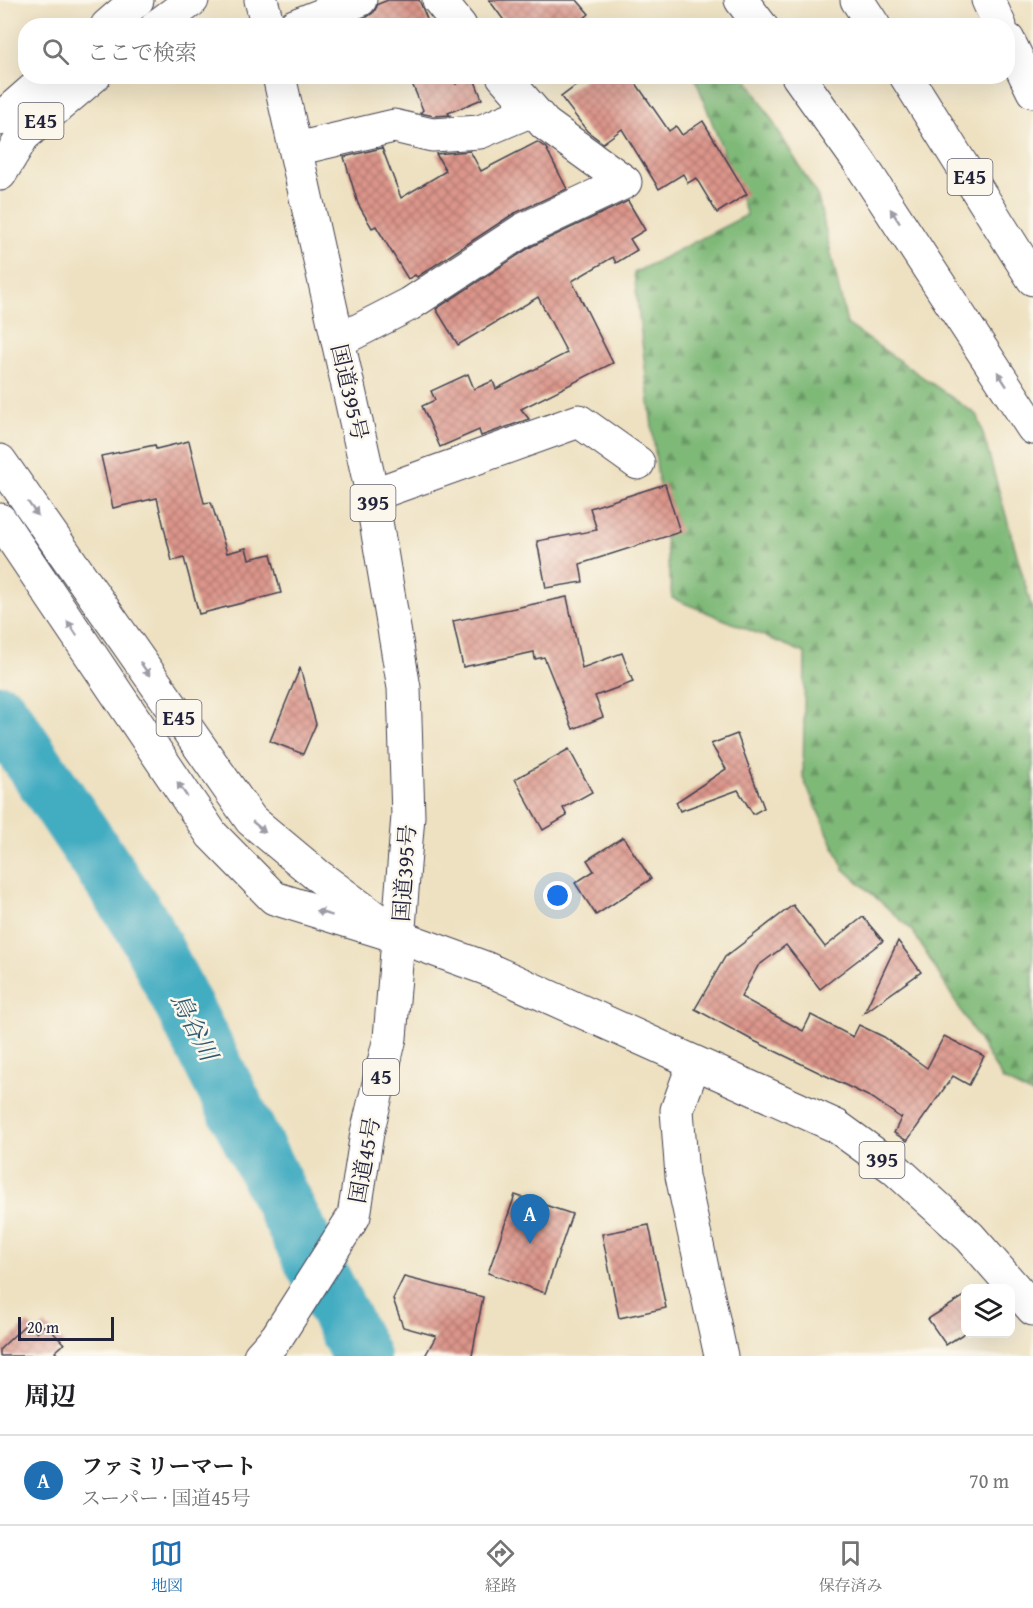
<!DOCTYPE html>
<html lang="ja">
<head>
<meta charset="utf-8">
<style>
	body { margin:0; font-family:"Gentium Book Plus","Noto Serif JP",serif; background:#f6f6f6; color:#202124 }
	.controls { position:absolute; right:18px; bottom:18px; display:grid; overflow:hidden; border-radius:12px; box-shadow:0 6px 24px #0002 }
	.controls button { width:54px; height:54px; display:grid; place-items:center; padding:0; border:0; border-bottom:2px solid #e0e0e0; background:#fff; color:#202124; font:30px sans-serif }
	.scale { position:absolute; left:18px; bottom:15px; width:96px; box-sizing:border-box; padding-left:6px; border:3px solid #22223b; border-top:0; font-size:16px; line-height:21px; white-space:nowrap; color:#22223b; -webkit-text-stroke:4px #fbf7ec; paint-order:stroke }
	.you { position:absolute; left:558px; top:896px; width:21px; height:21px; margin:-15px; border:4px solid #fff; border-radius:50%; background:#1a73e8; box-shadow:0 0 0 9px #1a73e833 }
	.badge { display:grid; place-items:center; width:39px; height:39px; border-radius:50%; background:#1f6fb2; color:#fff; font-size:20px; font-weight:700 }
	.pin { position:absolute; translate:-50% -50px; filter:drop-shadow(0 2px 3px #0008) }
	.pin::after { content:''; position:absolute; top:32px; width:21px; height:18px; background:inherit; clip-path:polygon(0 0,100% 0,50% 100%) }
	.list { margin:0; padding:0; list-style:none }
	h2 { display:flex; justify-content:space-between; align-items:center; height:78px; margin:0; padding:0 24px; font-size:26px }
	h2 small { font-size:20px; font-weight:400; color:#757577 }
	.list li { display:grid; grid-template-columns:39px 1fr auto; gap:18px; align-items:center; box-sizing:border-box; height:90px; padding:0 24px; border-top:2px solid #e0e0e0 }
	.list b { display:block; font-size:22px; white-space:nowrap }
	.list p { margin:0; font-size:20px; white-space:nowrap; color:#757577 }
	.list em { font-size:20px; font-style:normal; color:#757577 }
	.icon { flex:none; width:33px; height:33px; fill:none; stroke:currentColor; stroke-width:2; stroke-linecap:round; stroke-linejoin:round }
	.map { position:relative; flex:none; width:1033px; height:1356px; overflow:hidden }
	.search { position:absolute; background:#fff; box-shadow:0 6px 24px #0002; left:18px; right:18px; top:18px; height:66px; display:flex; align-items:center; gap:15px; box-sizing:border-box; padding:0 21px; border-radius:24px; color:#757577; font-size:22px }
	.sheet { height:168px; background:#fff }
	nav { display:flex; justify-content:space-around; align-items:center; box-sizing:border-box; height:84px; border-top:2px solid #e0e0e0; background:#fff; font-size:16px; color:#757577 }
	nav a { display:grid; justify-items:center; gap:3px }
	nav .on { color:#1f6fb2 }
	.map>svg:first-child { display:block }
</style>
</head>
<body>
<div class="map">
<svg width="1033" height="1356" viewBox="0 0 1033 1356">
	<defs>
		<pattern id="forest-firs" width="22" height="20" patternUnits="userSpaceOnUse" patternTransform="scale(1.5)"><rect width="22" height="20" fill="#7fb978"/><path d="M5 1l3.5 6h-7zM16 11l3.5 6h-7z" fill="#689664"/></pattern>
		<pattern id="building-cross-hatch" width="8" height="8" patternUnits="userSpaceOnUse" patternTransform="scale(1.5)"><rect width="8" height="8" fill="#dc958a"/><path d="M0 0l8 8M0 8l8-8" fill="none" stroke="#b27972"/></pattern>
	</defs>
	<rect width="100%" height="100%" fill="#fbf7ec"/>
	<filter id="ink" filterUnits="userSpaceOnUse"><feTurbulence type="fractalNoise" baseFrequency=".0167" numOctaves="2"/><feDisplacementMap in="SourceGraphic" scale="12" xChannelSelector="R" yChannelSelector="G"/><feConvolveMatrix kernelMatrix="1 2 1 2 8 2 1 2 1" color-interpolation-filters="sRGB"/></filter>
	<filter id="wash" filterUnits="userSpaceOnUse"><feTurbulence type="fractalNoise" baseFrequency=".008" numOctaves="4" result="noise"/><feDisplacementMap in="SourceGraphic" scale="24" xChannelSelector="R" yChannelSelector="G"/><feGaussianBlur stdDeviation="1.35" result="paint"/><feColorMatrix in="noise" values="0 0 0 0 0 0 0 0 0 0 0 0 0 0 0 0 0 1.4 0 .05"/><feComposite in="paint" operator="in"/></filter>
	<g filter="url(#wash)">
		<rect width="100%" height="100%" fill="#eee1c1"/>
		<polygon fill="url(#forest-firs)" stroke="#506e5a" stroke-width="1.5" points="695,77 746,77 818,197 847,324 978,416 1033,612 1033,1095 1003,1080 912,930 844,869 803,778 805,653 672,598 634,273 747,215"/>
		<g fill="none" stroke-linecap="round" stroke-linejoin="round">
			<polyline stroke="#42acc1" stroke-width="58" points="0,713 143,926 361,1356"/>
		</g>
		<g id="blocks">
			<g fill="url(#building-cross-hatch)">
				<polygon points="388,0 419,0 430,26 346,26 367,17 374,12 378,4"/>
				<polygon points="489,0 577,0 589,14 575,26 508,26"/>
				<polygon points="409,76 453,76 456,84 465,76 473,76 482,99 448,113 450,115 434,116 420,113 423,110"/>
				<polygon points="589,76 631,76 669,131 676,126 682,135 703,121 747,194 717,213 696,178 688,183 683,174 659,189 622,129 603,143 587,131 561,97"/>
				<polygon points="537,142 546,148 567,189 513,214 417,277 415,275 408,279 376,226 372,228 358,204 344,157 382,148 401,198 446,171 436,154 470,151 481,171"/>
				<polygon points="628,201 645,230 630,239 637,250 616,263 613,257 572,281 613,363 521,409 529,419 481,436 479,430 440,447 422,406 435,400 431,391 468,374 474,389 493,381 496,389 567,353 538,297 458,345 436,309 532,246"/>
				<polygon points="189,441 204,503 211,502 227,553 246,548 249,559 271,554 281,593 199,614 184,558 172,561 157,498 113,508 101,456 155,445 156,449"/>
				<polygon points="665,484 680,532 580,564 583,582 546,588 537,541 597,530 590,508"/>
				<polygon points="567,597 582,668 622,653 633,682 595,696 603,717 573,729 544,657 535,659 534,652 463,667 453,621"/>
				<polygon points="300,668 316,724 303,754 270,741"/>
				<polygon points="737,734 764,808 753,814 738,790 680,811 676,802 726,769 711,744"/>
				<polygon points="569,749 592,792 563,808 567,816 543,830 515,779"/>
				<polygon points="623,837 651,879 596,915 575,883 594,871 587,860"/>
				<polygon points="793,905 825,947 863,917 883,941 820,989 786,945 758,966 741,997 803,1031 811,1015 853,1037 859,1025 884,1037 927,1068 944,1036 984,1056 969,1085 953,1076 907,1141 894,1133 902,1116 901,1118 874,1099 752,1040 695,1009 725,957"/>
				<polygon points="898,941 921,972 864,1013"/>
				<polygon points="515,1195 572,1214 545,1293 488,1273"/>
				<polygon points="649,1225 666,1308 619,1318 602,1234"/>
				<polygon points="404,1277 483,1297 472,1356 425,1356 436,1336 403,1327 393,1299"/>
				<polygon points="966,1295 966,1332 946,1345 928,1319"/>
				<polygon points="27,1323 37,1333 45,1324 64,1344 55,1352 59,1356 0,1356 0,1349"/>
			</g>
		</g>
	</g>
	<g filter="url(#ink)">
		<use href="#blocks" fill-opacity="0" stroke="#413f4f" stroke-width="1.5"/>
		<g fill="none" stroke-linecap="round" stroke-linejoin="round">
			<defs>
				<g id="street">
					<polyline points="439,0 460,26"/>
					<polyline points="294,26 360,0"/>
					<polyline points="296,149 394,126 432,135 480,132 532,110"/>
					<polyline points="338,341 410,304 523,230 625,182 545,124 503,76"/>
					<polyline points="372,495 579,421 638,463"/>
					<polyline points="694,1063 677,1110 682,1176 721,1356"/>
				</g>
				<g id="highway">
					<polyline points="261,0 268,26"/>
					<polyline points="741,0 761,26"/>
					<polyline points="857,0 874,26"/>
					<polyline points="988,0 1000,26"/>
					<polyline points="107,26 137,0"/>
					<polyline points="157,26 192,0"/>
					<polyline points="1008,40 1033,91"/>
					<polyline points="798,76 860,163 1033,428"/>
					<polyline points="906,76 1033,279"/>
					<polyline points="0,119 49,76"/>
					<polyline points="0,174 23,136 94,76"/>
					<polyline points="0,461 251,820 317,875 379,921"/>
					<polyline points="0,520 212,835 274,898 400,937 485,968 836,1126 894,1168 970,1237 1033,1309"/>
					<polyline points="260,1356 277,1337 354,1216 367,1133 390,1038 408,816 404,688 369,480 279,76"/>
				</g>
			</defs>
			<use href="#street" stroke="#413f4f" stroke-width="35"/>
			<use href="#highway" stroke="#413f4f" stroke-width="35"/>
			<use href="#street" stroke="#fff" stroke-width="33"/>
			<use href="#highway" stroke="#fff" stroke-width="33"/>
		</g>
		<defs><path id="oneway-solid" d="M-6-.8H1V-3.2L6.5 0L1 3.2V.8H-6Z" transform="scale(1.5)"/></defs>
		<g fill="#9c9ca7">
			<use href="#oneway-solid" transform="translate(895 216) rotate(-123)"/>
			<use href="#oneway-solid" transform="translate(1002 379) rotate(-123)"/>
			<use href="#oneway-solid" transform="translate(33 509) rotate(55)"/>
			<use href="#oneway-solid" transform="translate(72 628) rotate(-124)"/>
			<use href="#oneway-solid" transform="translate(145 669) rotate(55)"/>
			<use href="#oneway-solid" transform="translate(182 789) rotate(-124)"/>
			<use href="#oneway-solid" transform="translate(259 827) rotate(40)"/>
			<use href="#oneway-solid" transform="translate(324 913) rotate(-163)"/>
		</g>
	</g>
	<g text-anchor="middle" stroke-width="5" stroke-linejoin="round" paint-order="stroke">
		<g fill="#fbf7ec" stroke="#636270" stroke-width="1.5">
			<rect x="18.5" y="103" width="45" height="36" rx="4.5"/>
			<rect x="947.5" y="159" width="45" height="36" rx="4.5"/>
			<rect x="350.5" y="485" width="45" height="36" rx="4.5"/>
			<rect x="156.5" y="700" width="45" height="36" rx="4.5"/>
			<rect x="363" y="1059" width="36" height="36" rx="4.5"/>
			<rect x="859.5" y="1142" width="45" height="36" rx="4.5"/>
		</g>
		<g font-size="21" font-weight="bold" fill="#22223b">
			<text x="41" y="128">E45</text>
			<text x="970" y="184">E45</text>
			<text x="373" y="510">395</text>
			<text x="179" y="725">E45</text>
			<text x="381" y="1084">45</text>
			<text x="882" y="1167">395</text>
		</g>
		<g font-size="22" fill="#22223b" stroke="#fbf7ec">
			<text transform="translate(350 392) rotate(77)" y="8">国道395号</text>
			<text transform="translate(404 873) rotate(-86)" y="8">国道395号</text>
			<text transform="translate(364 1160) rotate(-80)" y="8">国道45号</text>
		</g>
		<g font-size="24" font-style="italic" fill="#2f5971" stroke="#fbf7ec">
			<text transform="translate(194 1027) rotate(63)" y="8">鳥谷川</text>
		</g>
	</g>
</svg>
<div class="controls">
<button><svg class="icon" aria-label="layers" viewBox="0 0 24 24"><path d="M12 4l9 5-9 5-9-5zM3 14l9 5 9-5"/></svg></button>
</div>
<div class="scale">20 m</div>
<div class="you"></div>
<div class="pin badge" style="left:530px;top:1244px">A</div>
<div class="search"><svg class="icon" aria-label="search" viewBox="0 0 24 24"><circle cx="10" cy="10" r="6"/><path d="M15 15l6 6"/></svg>ここで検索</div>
</div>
<section class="sheet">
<h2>周辺<small></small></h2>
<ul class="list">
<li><span class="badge">A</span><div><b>ファミリーマート</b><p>スーパー · 国道45号</p></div><em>70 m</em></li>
</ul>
</section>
<nav>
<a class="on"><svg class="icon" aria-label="map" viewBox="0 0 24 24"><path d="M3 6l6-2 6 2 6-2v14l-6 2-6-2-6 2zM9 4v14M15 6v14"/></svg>地図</a>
<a><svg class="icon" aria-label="directions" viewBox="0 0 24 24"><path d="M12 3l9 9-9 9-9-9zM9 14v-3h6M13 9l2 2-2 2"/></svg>経路</a>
<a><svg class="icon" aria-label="saved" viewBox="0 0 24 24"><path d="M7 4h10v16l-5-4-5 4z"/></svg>保存済み</a>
</nav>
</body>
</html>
